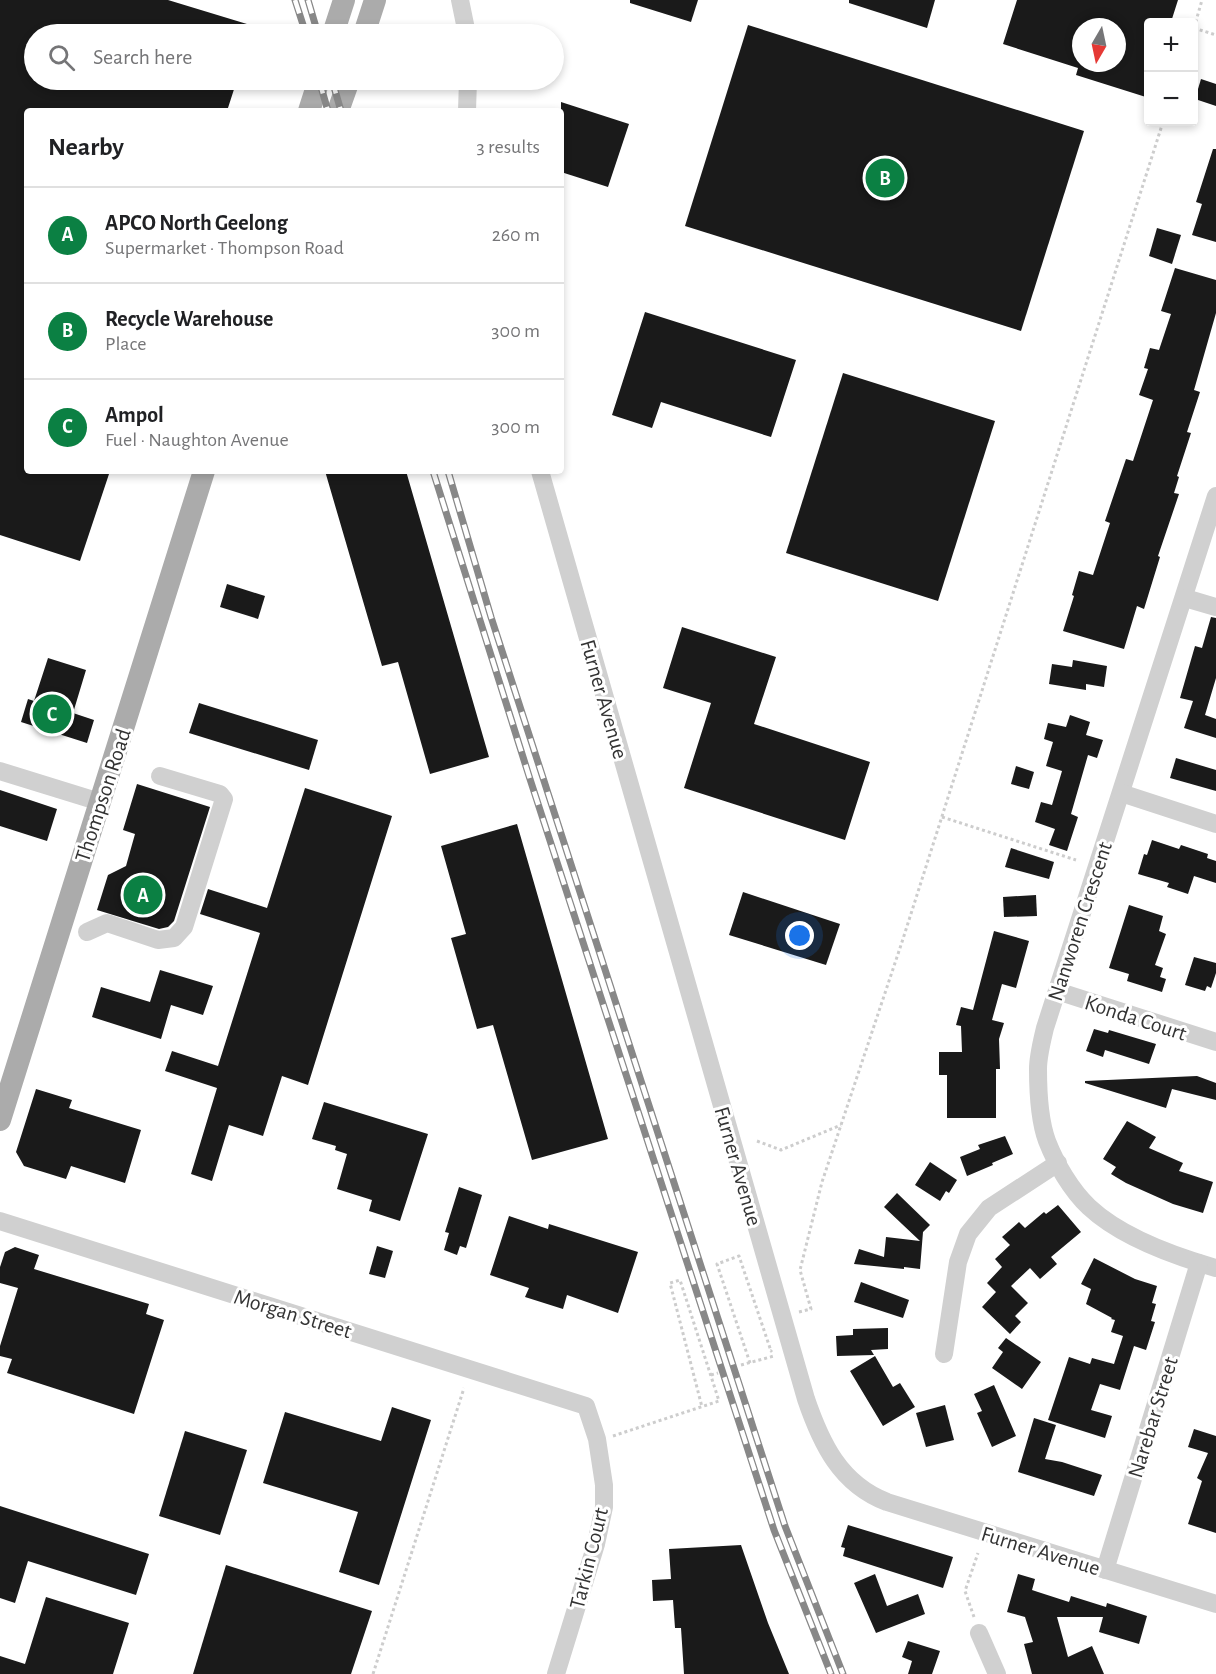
<!DOCTYPE html>
<html lang="en">
<head>
<meta charset="utf-8">
<style>
	body { margin:0; font-family:"Alegreya Sans",sans-serif; background:#f2f2f2; color:#202124 }
	.controls { position:absolute; right:18px; top:18px; display:grid; overflow:hidden; border-radius:6px; box-shadow:0 3px 9px #0003 }
	.controls button { width:54px; height:54px; display:grid; place-items:center; padding:0; border:0; border-bottom:2px solid #e0e0e0; background:#fff; color:#202124; font:30px sans-serif }
	.compass { position:absolute; left:1072px; top:18px; width:54px; height:54px; border-radius:50%; background:#fff; box-shadow:0 3px 9px #0003; rotate:189deg }
	.you { position:absolute; left:800px; top:936px; width:21px; height:21px; margin:-15px; border:4px solid #fff; border-radius:50%; background:#1a73e8; box-shadow:0 0 0 9px #1a73e833 }
	.badge { display:grid; place-items:center; width:39px; height:39px; border-radius:50%; background:#0b8043; color:#fff; font-size:20px; font-weight:700 }
	.pin { position:absolute; translate:-50% -50%; border:3px solid #fff; box-shadow:0 2px 6px #0006 }
	.list { margin:0; padding:0; list-style:none }
	h2 { display:flex; justify-content:space-between; align-items:center; height:78px; margin:0; padding:0 24px; font-size:26px }
	h2 small { font-size:20px; font-weight:400; color:#757577 }
	.list li { display:grid; grid-template-columns:39px 1fr auto; gap:18px; align-items:center; box-sizing:border-box; height:96px; padding:0 24px; border-top:2px solid #e0e0e0 }
	.list b { display:block; font-size:22px; white-space:nowrap }
	.list p { margin:0; font-size:20px; white-space:nowrap; color:#757577 }
	.list em { font-size:20px; font-style:normal; color:#757577 }
	.icon { flex:none; width:33px; height:33px; fill:none; stroke:currentColor; stroke-width:2; stroke-linecap:round; stroke-linejoin:round }
	.map { position:relative; flex:none; width:1216px; height:1674px; overflow:hidden }
	.search { position:absolute; background:#fff; box-shadow:0 3px 9px #0003; left:24px; top:24px; width:540px; height:66px; display:flex; align-items:center; gap:15px; box-sizing:border-box; padding:0 21px; border-radius:33px; color:#757577; font-size:22px }
	.panel { position:absolute; background:#fff; box-shadow:0 3px 9px #0003; left:24px; top:108px; width:540px; height:366px; border-radius:6px }
	.map>svg:first-child { display:block }
</style>
</head>
<body>
<div class="map">
<svg width="1216" height="1674" viewBox="0 0 1216 1674">
	<rect width="100%" height="100%" fill="#fff"/>
	<g fill="#1a1a1a" fill-rule="evenodd">
		<polygon points="0,0 168,0 270,31 270,34 34,34 34,80 237,80 227,111 27,111 27,471 110,471 80,561 0,535"/>
		<polygon points="630,0 698,0 691,22 630,3"/>
		<polygon points="849,0 935,0 927,28 849,3"/>
		<path d="M1017,0H1178L1171,22H1149V98L1076,75L1078,68L1003,44ZM1081,27H1117V63H1081Z"/>
		<polygon points="748,25 1084,131 1021,331 685,226"/>
		<polygon points="1201,79 1216,84 1216,106 1195,99"/>
		<polygon points="561,102 629,124 608,187 561,172"/>
		<polygon points="1213,149 1216,149 1216,242 1192,235 1202,204 1196,202"/>
		<polygon points="1157,228 1181,235 1172,264 1149,256"/>
		<polygon points="1175,268 1216,280 1216,313 1194,390 1200,392 1187,432 1191,433 1177,476 1179,477 1174,493 1179,494 1158,556 1160,557 1144,609 1137,606 1124,649 1063,631 1074,596 1072,595 1079,571 1093,575 1110,523 1105,521 1126,459 1133,461 1153,400 1139,395 1148,369 1144,368 1150,348 1159,350 1171,314 1161,311"/>
		<polygon points="645,312 796,360 771,437 661,402 652,428 612,415"/>
		<polygon points="843,373 995,421 938,601 786,553"/>
		<polygon points="325,471 406,471 489,757 430,774 398,662 382,666"/>
		<polygon points="227,584 265,596 258,619 220,607"/>
		<polygon points="1211,617 1216,618 1216,678 1205,715 1216,719 1216,738 1184,728 1193,701 1180,698 1195,646 1202,648"/>
		<polygon points="682,627 776,657 754,724 870,762 845,840 684,788 711,703 663,688"/>
		<polygon points="48,658 86,670 73,713 94,720 87,743 21,722 28,699 34,701"/>
		<polygon points="1073,660 1107,666 1104,687 1086,684 1086,690 1049,684 1052,664 1072,667"/>
		<polygon points="199,703 318,740 309,770 189,733"/>
		<polygon points="1070,715 1090,722 1086,735 1103,740 1097,758 1088,755 1071,814 1078,817 1067,851 1049,845 1055,829 1035,822 1041,802 1052,805 1062,771 1046,766 1053,742 1044,739 1048,723 1066,727"/>
		<polygon points="1176,758 1216,770 1216,791 1170,778"/>
		<polygon points="1016,766 1034,772 1029,789 1011,784"/>
		<polygon points="137,784 210,807 174,921 168,927 159,929 97,910 108,875 126,866 135,834 123,830"/>
		<polygon points="305,788 392,816 308,1085 282,1076 263,1136 229,1125 212,1181 191,1174 217,1088 165,1071 172,1051 218,1066 260,933 200,914 208,889 267,908"/>
		<polygon points="0,790 57,809 47,841 0,826"/>
		<polygon points="517,824 608,1139 532,1160 493,1025 477,1029 451,938 466,934 441,846"/>
		<polygon points="1152,840 1179,849 1181,845 1208,854 1207,858 1216,861 1216,883 1194,876 1188,894 1167,887 1169,883 1138,874 1144,854 1147,855"/>
		<polygon points="1011,848 1054,862 1049,879 1005,867"/>
		<polygon points="743,892 840,924 826,965 729,935"/>
		<polygon points="1036,895 1037,916 1004,917 1003,897"/>
		<polygon points="1129,905 1163,916 1159,931 1166,934 1155,965 1163,968 1160,977 1166,979 1162,992 1127,981 1129,974 1109,968"/>
		<polygon points="994,931 1029,941 1016,988 1002,984 992,1020 1004,1023 999,1039 1000,1069 996,1069 996,1118 947,1118 947,1075 939,1075 939,1052 962,1052 961,1026 956,1025 961,1007 973,1010"/>
		<polygon points="1194,957 1216,963 1216,973 1211,988 1207,986 1205,991 1185,985"/>
		<polygon points="160,970 213,986 203,1015 171,1005 161,1039 92,1017 101,987 150,1002"/>
		<polygon points="1094,1029 1108,1033 1109,1030 1156,1044 1149,1064 1105,1050 1103,1057 1086,1051"/>
		<polygon points="1197,1076 1216,1083 1216,1100 1172,1089 1166,1108 1085,1083 1085,1081"/>
		<polygon points="36,1089 72,1100 69,1108 141,1130 125,1183 71,1166 66,1179 24,1166 16,1152"/>
		<polygon points="324,1102 428,1134 400,1221 369,1211 372,1200 337,1189 347,1154 335,1150 336,1146 312,1139"/>
		<polygon points="1127,1121 1156,1137 1149,1148 1183,1163 1179,1171 1213,1182 1203,1213 1173,1204 1126,1183 1111,1174 1116,1167 1103,1159"/>
		<polygon points="1005,1136 1013,1154 992,1163 993,1165 967,1176 960,1157 980,1149 978,1145"/>
		<polygon points="930,1162 957,1180 949,1193 946,1191 940,1201 915,1185"/>
		<polygon points="459,1187 482,1195 466,1248 460,1246 457,1255 444,1250 449,1233 445,1232"/>
		<polygon points="897,1193 930,1225 923,1232 920,1269 904,1267 904,1269 854,1264 859,1249 884,1257 886,1237 920,1241 884,1207"/>
		<polygon points="1058,1205 1081,1232 1051,1257 1057,1264 1040,1279 1030,1268 1011,1286 1028,1303 1015,1316 1021,1322 1010,1334 982,1307 996,1292 987,1283 1002,1267 995,1259 1010,1245 1002,1237 1019,1222 1025,1228 1044,1212 1046,1214"/>
		<polygon points="509,1216 548,1229 549,1224 638,1252 618,1313 567,1295 563,1309 525,1297 529,1288 490,1275"/>
		<polygon points="377,1246 393,1251 385,1278 369,1274"/>
		<polygon points="15,1247 39,1255 34,1269 149,1304 146,1314 164,1320 134,1414 7,1373 12,1359 0,1356 0,1346 18,1288 0,1283 0,1267 5,1252"/>
		<polygon points="1094,1258 1135,1279 1157,1286 1152,1303 1156,1304 1151,1321 1155,1322 1146,1350 1134,1346 1120,1390 1100,1384 1091,1410 1112,1416 1105,1438 1048,1420 1069,1357 1090,1364 1092,1358 1114,1364 1123,1336 1111,1332 1115,1320 1111,1319 1112,1318 1086,1304 1091,1289 1081,1284"/>
		<polygon points="861,1282 909,1300 903,1318 854,1302"/>
		<polygon points="888,1328 888,1349 871,1350 874,1355 837,1356 836,1336 853,1335 853,1329"/>
		<polygon points="1006,1338 1041,1362 1022,1389 992,1368 1003,1352 998,1348"/>
		<polygon points="875,1356 893,1387 900,1383 915,1407 883,1426 850,1371"/>
		<polygon points="994,1385 1016,1436 992,1447 977,1413 982,1411 974,1394"/>
		<polygon points="945,1405 954,1440 926,1447 916,1413"/>
		<polygon points="392,1407 431,1420 379,1585 339,1572 358,1512 263,1483 285,1412 381,1441"/>
		<polygon points="1034,1418 1056,1425 1045,1459 1062,1462 1102,1475 1094,1496 1018,1472"/>
		<polygon points="1194,1429 1216,1436 1216,1533 1188,1524 1202,1481 1197,1478 1208,1453 1188,1447"/>
		<polygon points="185,1431 247,1450 220,1535 159,1516"/>
		<polygon points="0,1506 149,1554 136,1595 28,1561 15,1603 0,1598"/>
		<polygon points="848,1525 953,1557 943,1588 843,1556 845,1548 841,1547"/>
		<polygon points="741,1545 768,1623 789,1674 684,1674 681,1628 675,1628 673,1600 653,1601 652,1580 671,1579 669,1549"/>
		<polygon points="226,1565 372,1611 351,1674 193,1674"/>
		<polygon points="875,1574 887,1606 918,1594 925,1614 876,1633 854,1583"/>
		<polygon points="1018,1574 1035,1579 1032,1590 1038,1592 1069,1602 1071,1596 1106,1607 1107,1603 1147,1616 1139,1644 1099,1632 1103,1617 1057,1617 1068,1657 1092,1646 1104,1674 1032,1674 1024,1644 1033,1642 1025,1617 1007,1612"/>
		<polygon points="46,1597 129,1623 113,1674 0,1674 0,1656 25,1664"/>
		<polygon points="908,1641 940,1651 932,1674 908,1674 912,1661 902,1657"/>
	</g>
	<g fill="none" stroke-linecap="round" stroke-linejoin="round">
		<g stroke="#cdcdcd" stroke-width="3" stroke-dasharray="3 3" stroke-linecap="butt">
			<polyline points="1194,28 1202,0"/>
			<polyline points="1194,28 1216,35"/>
			<polyline points="942,817 1076,860"/>
			<polyline points="757,1141 781,1150 841,1125"/>
			<polyline points="799,1312 811,1309 800,1270 822,1182 902,942 1163,122"/>
			<polyline points="750,1363 717,1264 739,1256 771,1351 772,1350"/>
			<polyline points="741,1365 774,1356 774,1355"/>
			<polyline points="711,1375 718,1373"/>
			<polyline points="613,1436 619,1434 719,1401 680,1280 670,1283 702,1407"/>
			<polyline points="974,1617 965,1591 978,1553"/>
			<polyline points="373,1674 464,1388"/>
		</g>
		<g stroke="#d0d0d0" stroke-width="18">
			<polyline points="460,0 467,34"/>
			<polyline points="467,111 468,80"/>
			<path d="M540,471L806,1399C821,1443 840,1484 887,1502L1216,1604"/>
			<path d="M1216,496L1045,1028C1042,1041 1038,1056 1038,1069C1038,1090 1040,1122 1047,1141C1056,1164 1071,1190 1089,1207C1121,1237 1174,1256 1216,1268"/>
			<polyline points="1185,598 1216,607"/>
			<polyline points="0,771 100,802"/>
			<polyline points="1121,793 1216,824"/>
			<polyline points="87,932 107,923 158,940 174,938 184,927 224,799 220,794 160,776"/>
			<polyline points="1057,991 1216,1042"/>
			<polyline points="0,1221 586,1406 597,1439 604,1485 604,1507 596,1544 556,1674"/>
			<polyline points="944,1354 958,1262 968,1234 989,1208 1058,1163"/>
			<polyline points="1105,1570 1199,1263"/>
			<polyline points="979,1633 997,1674"/>
		</g>
		<g stroke="#ababab" stroke-width="22">
			<polyline points="333,34 344,0"/>
			<polyline points="364,34 375,0"/>
			<polyline points="309,111 319,80"/>
			<polyline points="338,111 349,80"/>
			<polyline points="0,1120 204,471"/>
		</g>
		<defs>
			<g id="rail">
				<polyline points="295,0 306,34"/>
				<polyline points="308,0 318,34"/>
				<polyline points="319,80 328,111"/>
				<polyline points="332,80 341,111"/>
				<polyline points="433,471 529,776 774,1530 831,1674"/>
				<polyline points="448,471 491,617 785,1526 843,1674"/>
			</g>
		</defs>
		<use href="#rail" stroke="#888" stroke-width="7"/>
		<use href="#rail" stroke="#fff" stroke-width="4.5" stroke-dasharray="14" stroke-linecap="butt"/>
	</g>
	<g text-anchor="middle" stroke-width="6" stroke-linejoin="round" paint-order="stroke">
		<g font-size="22" fill="#333" stroke="#fff">
			<text transform="translate(605 699) rotate(74)" y="8">Furner Avenue</text>
			<text transform="translate(102 795) rotate(-72)" y="8">Thompson Road</text>
			<text transform="translate(1079 921) rotate(-72)" y="8">Nanworen Crescent</text>
			<text transform="translate(1136 1017) rotate(18)" y="8">Konda Court</text>
			<text transform="translate(739 1166) rotate(74)" y="8">Furner Avenue</text>
			<text transform="translate(293 1313) rotate(17)" y="8">Morgan Street</text>
			<text transform="translate(1152 1417) rotate(-73)" y="8">Narebar Street</text>
			<text transform="translate(1041 1550) rotate(17)" y="8">Furner Avenue</text>
			<text transform="translate(588 1558) rotate(-76)" y="8">Tarkin Court</text>
		</g>
	</g>
</svg>
<div class="controls">
<button>+</button>
<button>−</button>
</div>
<svg class="compass" viewBox="-18 -18 36 36"><path d="M0-13l5 13h-10z" fill="#e53935"/><path d="M0 13l5-13h-10z" fill="#757577"/></svg>
<div class="you"></div>
<div class="pin badge" style="left:143px;top:895px">A</div>
<div class="pin badge" style="left:885px;top:178px">B</div>
<div class="pin badge" style="left:52px;top:714px">C</div>
<div class="search"><svg class="icon" aria-label="search" viewBox="0 0 24 24"><circle cx="10" cy="10" r="6"/><path d="M15 15l6 6"/></svg>Search here</div>
<section class="panel">
<h2>Nearby<small>3 results</small></h2>
<ul class="list">
<li><span class="badge">A</span><div><b>APCO North Geelong</b><p>Supermarket · Thompson Road</p></div><em>260 m</em></li>
<li><span class="badge">B</span><div><b>Recycle Warehouse</b><p>Place</p></div><em>300 m</em></li>
<li><span class="badge">C</span><div><b>Ampol</b><p>Fuel · Naughton Avenue</p></div><em>300 m</em></li>
</ul>
</section>
</div>
</body>
</html>
